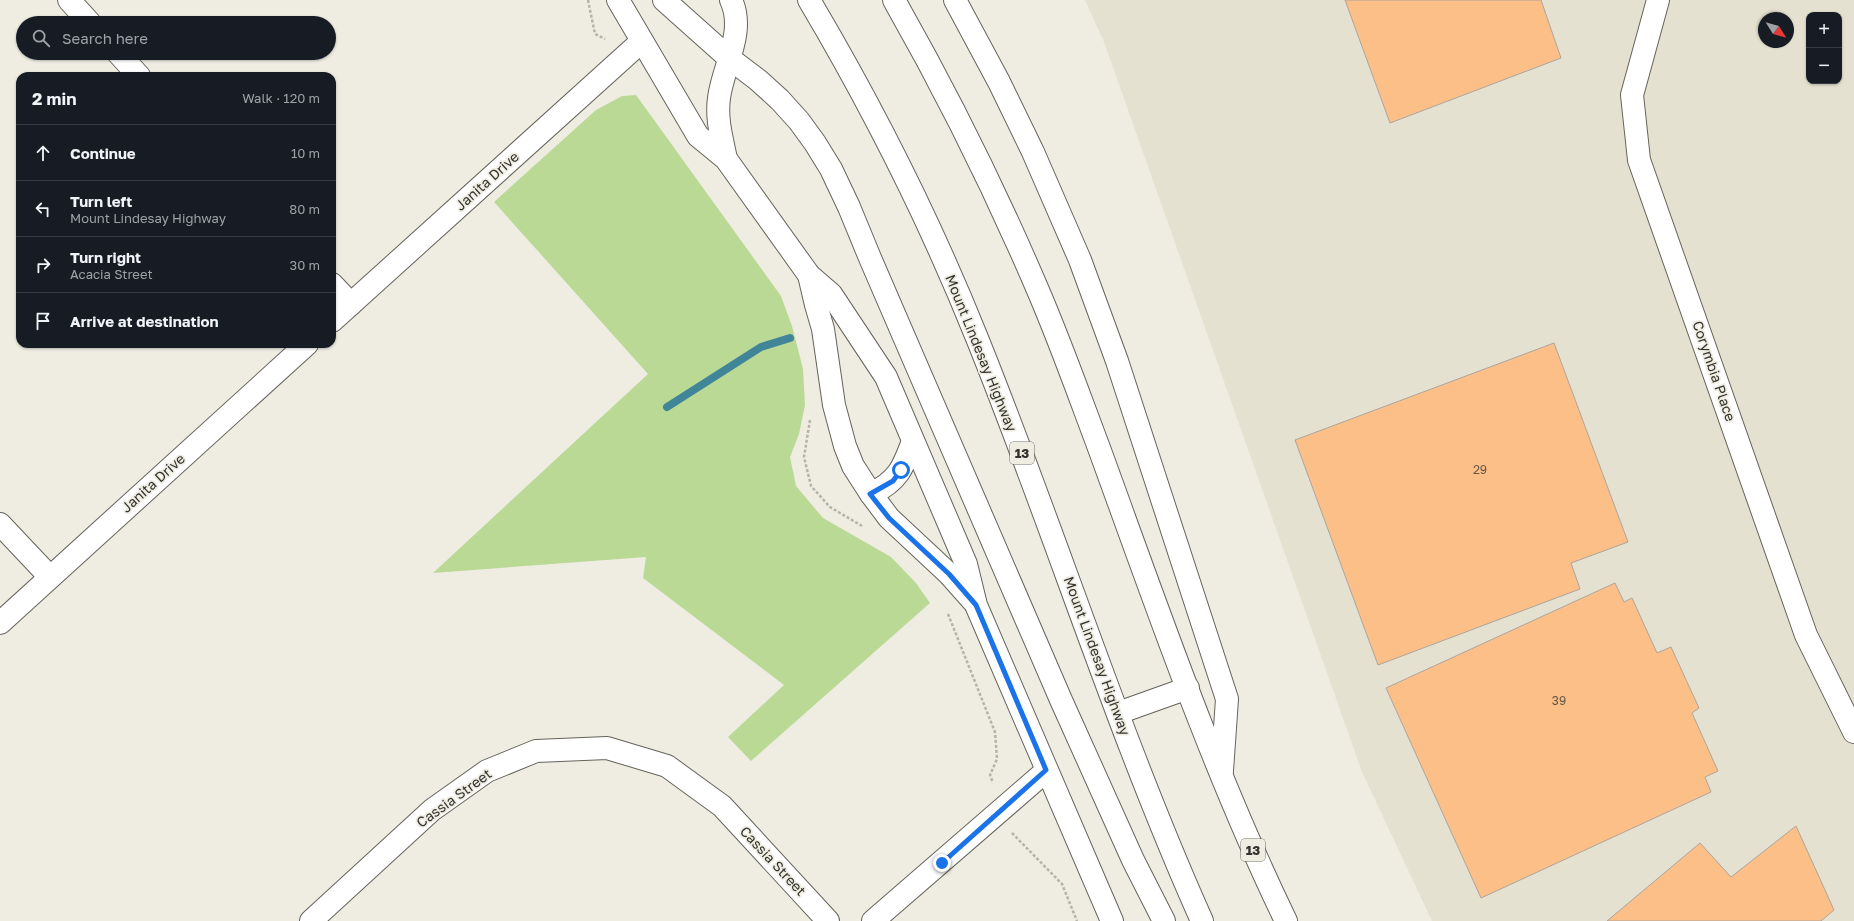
<!DOCTYPE html>
<html lang="en">
<head>
<meta charset="utf-8">
<style>
	body { margin:0; font-family:"Golos Text",sans-serif; background:#242831; color:#f1f3f6 }
	.controls { position:absolute; right:12px; top:12px; display:grid; overflow:hidden; border-radius:8px; box-shadow:0 1px 3px #0004 }
	.controls button { width:36px; height:36px; display:grid; place-items:center; padding:0; border:0; border-bottom:1px solid #363941; background:#171b24; color:#f1f3f6; font:20px sans-serif }
	.compass { position:absolute; left:1758px; top:12px; width:36px; height:36px; border-radius:50%; background:#171b24; box-shadow:0 1px 3px #0004; rotate:127deg }
	.stop { position:absolute; width:12px; height:12px; margin:-9px; border:3px solid #1a73e8; border-radius:50%; background:#fff }
	.stop.end { background:#1a73e8; border-color:#fff; box-shadow:0 1px 4px #0008 }
	.list { margin:0; padding:0; list-style:none }
	h2 { display:flex; justify-content:space-between; align-items:center; height:52px; margin:0; padding:0 16px; font-size:17px }
	h2 small { font-size:13px; font-weight:400; color:#9ea1a6 }
	.list li { display:grid; grid-template-columns:26px 1fr auto; gap:12px; align-items:center; box-sizing:border-box; height:56px; padding:0 16px; border-top:1px solid #363941 }
	.list b { display:block; font-size:15px; white-space:nowrap }
	.list p { margin:0; font-size:13px; white-space:nowrap; color:#9ea1a6 }
	.list em { font-size:13px; font-style:normal; color:#9ea1a6 }
	.icon { flex:none; width:22px; height:22px; fill:none; stroke:currentColor; stroke-width:2; stroke-linecap:round; stroke-linejoin:round }
	.map { position:relative; flex:none; width:1854px; height:921px; overflow:hidden }
	.search { position:absolute; background:#171b24; box-shadow:0 1px 3px #0004; left:16px; top:16px; width:320px; height:44px; display:flex; align-items:center; gap:10px; box-sizing:border-box; padding:0 14px; border-radius:22px; color:#9ea1a6; font-size:15px }
	.panel { position:absolute; background:#171b24; box-shadow:0 1px 3px #0004; left:16px; top:72px; width:320px; height:276px; border-radius:12px }
	.map>svg:first-child { display:block }
</style>
</head>
<body>
<div class="map">
<svg width="1854" height="921" viewBox="0 0 1854 921">
	<rect width="100%" height="100%" fill="#efede2"/>
	<path fill="#e5e1d0" fill-rule="evenodd" d="M1085,0H1854V921H1432L1362,772L1104,42ZM1809,15H1839V81H1809ZM1764,18H1788V42H1764Z"/>
	<polygon fill="#b9d995" points="636,95 781,296 792,326 803,369 805,405 799,434 790,457 796,486 823,518 891,557 916,583 930,603 751,761 728,737 784,685 643,578 646,557 433,573 648,374 494,202 596,110 622,96"/>
	<g fill="none" stroke-linecap="round" stroke-linejoin="round">
		<polyline stroke="#408598" stroke-width="8" points="667,407 761,347 790,338"/>
	</g>
	<g fill="#fcbf88" stroke="#aca49d">
		<polygon points="1345,0 1541,0 1561,58 1390,123"/>
		<polygon points="1554,343 1628,542 1571,563 1580,589 1378,665 1295,440"/>
		<polygon points="1615,583 1624,602 1632,598 1657,653 1671,647 1699,708 1692,713 1718,771 1705,777 1711,792 1481,898 1386,688"/>
		<polygon points="1796,826 1834,910 1821,921 1607,921 1700,843 1731,877"/>
	</g>
	<g fill="none" stroke-linecap="round" stroke-linejoin="round">
		<defs>
			<g id="minor">
				<polyline points="69,0 90,23"/>
				<polyline points="618,0 698,136 726,159 809,275 831,294 886,377 966,564 976,605 1112,921"/>
				<polyline points="1658,0 1632,95 1639,160 1806,635 1854,732"/>
				<polyline points="118,53 139,76"/>
				<path d="M726,159C722,139 716,119 719,98C723,66 746,32 731,0"/>
				<polyline points="809,275 816,305 823,329 834,405 845,446 853,466 871,494 889,518 949,574 973,601"/>
				<polyline points="332,284 351,304"/>
				<polyline points="332,321 642,41"/>
				<path d="M871,494C898,481 903,468 913,441"/>
				<polyline points="0,524 50,577"/>
				<polyline points="0,623 307,344"/>
				<polyline points="1118,713 1188,688"/>
				<polyline points="311,921 432,810 487,771 536,751 607,748 667,766 722,806 828,921"/>
				<polyline points="873,921 1046,771"/>
			</g>
			<g id="highway">
				<polyline points="664,0 729,58 758,80 780,100 799,121 815,143 831,169 849,207 870,258 1061,700 1133,860 1164,921"/>
				<path d="M809,0C873,108 930,221 977,338C1055,531 1117,731 1202,921"/>
				<path d="M894,0C947,93 995,190 1037,288C1060,341 1079,395 1099,448C1157,607 1212,768 1286,921"/>
				<polyline points="955,0 999,82 1033,152 1080,260 1117,361 1227,699 1222,771"/>
			</g>
		</defs>
		<use href="#minor" stroke="#65645b" stroke-width="24"/>
		<use href="#highway" stroke="#65645b" stroke-width="24"/>
		<g stroke="#b5b3ab" stroke-width="2.5" stroke-dasharray="3 2" stroke-linecap="butt">
			<polyline points="588,0 595,34 605,39"/>
			<polyline points="810,420 804,457 811,486 830,507 862,526"/>
			<polyline points="948,614 995,732 997,759 990,775 993,783"/>
			<polyline points="1012,833 1062,884 1077,921"/>
		</g>
		<use href="#minor" stroke="#fff" stroke-width="22"/>
		<use href="#highway" stroke="#fff" stroke-width="22"/>
	</g>
	<g fill="none" stroke-linecap="round" stroke-linejoin="round">
		<polyline stroke="#1a73e8" stroke-width="5" points="901,470 893,481 870,494 889,518 949,574 976,605 1046,770 942,863"/>
	</g>
	<g text-anchor="middle" stroke-width="3.5" stroke-linejoin="round" paint-order="stroke">
		<g font-size="12" fill="#655545">
			<text x="1480" y="474">29</text>
			<text x="1559" y="705">39</text>
		</g>
		<g fill="#efede2" stroke="#6b6a65" stroke-width="1">
			<rect x="1010" y="442" width="24" height="22" rx="3"/>
			<rect x="1241" y="839" width="24" height="22" rx="3"/>
		</g>
		<g font-size="13" font-weight="bold" fill="#33322f">
			<text x="1022" y="458">13</text>
			<text x="1253" y="855">13</text>
		</g>
		<g font-size="14" fill="#33322f" stroke="#efede2">
			<text transform="translate(487 181) rotate(-42)" y="5">Janita Drive</text>
			<text transform="translate(981 353) rotate(68)" y="5">Mount Lindesay Highway</text>
			<text transform="translate(1714 371) rotate(71)" y="5">Corymbia Place</text>
			<text transform="translate(153 483) rotate(-42)" y="5">Janita Drive</text>
			<text transform="translate(1097 656) rotate(70)" y="5">Mount Lindesay Highway</text>
			<text transform="translate(454 798) rotate(-36)" y="5">Cassia Street</text>
			<text transform="translate(773 861) rotate(47)" y="5">Cassia Street</text>
		</g>
	</g>
</svg>
<div class="controls">
<button>+</button>
<button>−</button>
</div>
<svg class="compass" viewBox="-18 -18 36 36"><path d="M0-13l5 13h-10z" fill="#e53935"/><path d="M0 13l5-13h-10z" fill="#9ea1a6"/></svg>
<div class="stop" style="left:901px;top:470px"></div>
<div class="stop end" style="left:942px;top:863px"></div>
<div class="search"><svg class="icon" aria-label="search" viewBox="0 0 24 24"><circle cx="10" cy="10" r="6"/><path d="M15 15l6 6"/></svg>Search here</div>
<section class="panel">
<h2>2 min<small>Walk · 120 m</small></h2>
<ul class="list">
<li><svg class="icon" aria-label="ahead" viewBox="0 0 24 24"><path d="M12 20V5M6 11l6-6 6 6"/></svg><div><b>Continue</b></div><em>10 m</em></li>
<li><svg class="icon" aria-label="left" viewBox="0 0 24 24"><path d="M17 20v-9H6M10 6l-5 5 5 5"/></svg><div><b>Turn left</b><p>Mount Lindesay Highway</p></div><em>80 m</em></li>
<li><svg class="icon" aria-label="right" viewBox="0 0 24 24"><path d="M7 20v-9h11M14 6l5 5-5 5"/></svg><div><b>Turn right</b><p>Acacia Street</p></div><em>30 m</em></li>
<li><svg class="icon" aria-label="arrive" viewBox="0 0 24 24"><path d="M6 21V4h12l-3 4 3 4H6"/></svg><div><b>Arrive at destination</b></div></li>
</ul>
</section>
</div>
</body>
</html>
